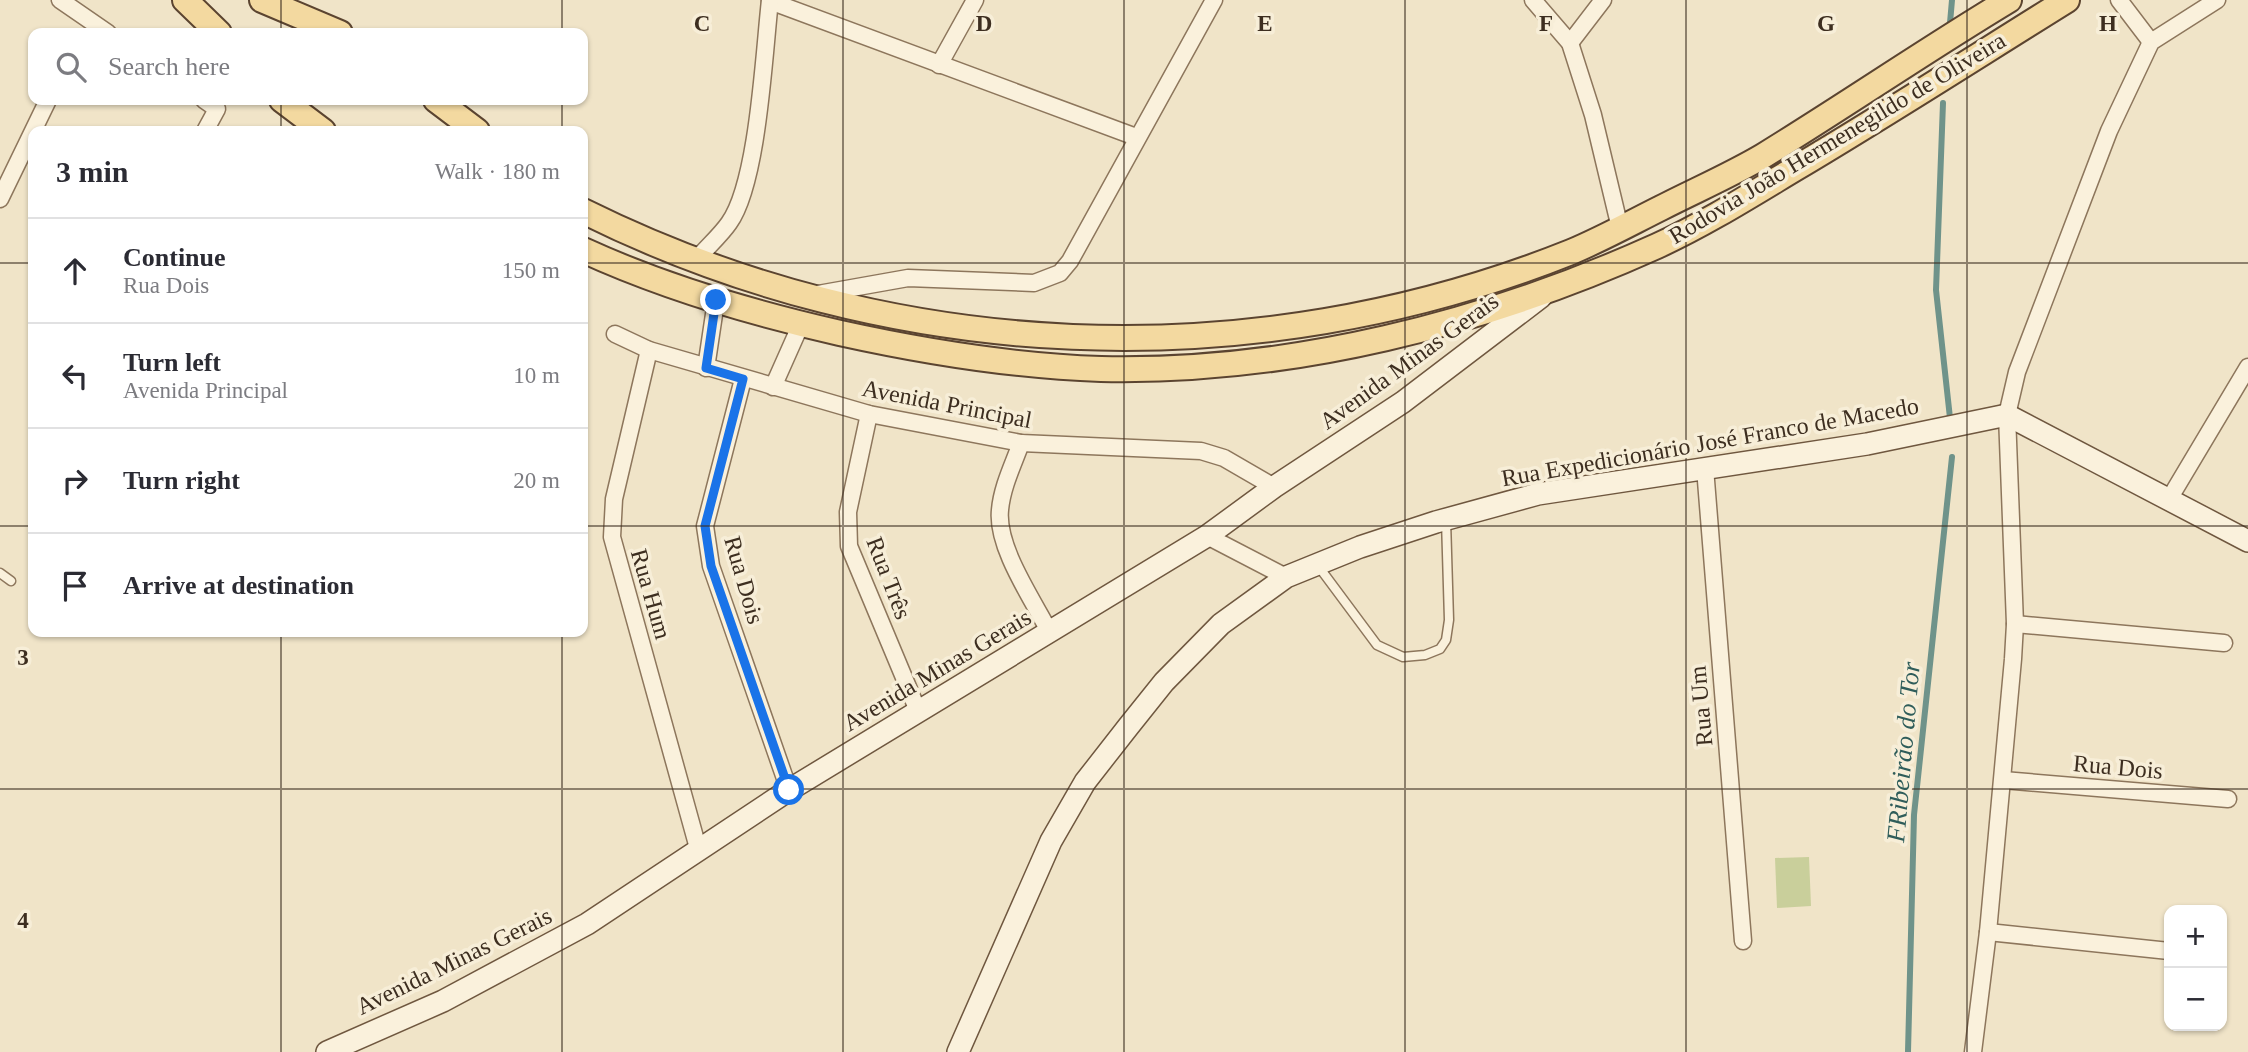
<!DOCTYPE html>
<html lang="en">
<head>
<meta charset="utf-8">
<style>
	body { margin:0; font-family:"Times New Roman",serif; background:#f2f2f3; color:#2b2b33 }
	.controls { position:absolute; right:21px; bottom:21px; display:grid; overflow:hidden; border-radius:14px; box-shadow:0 2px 5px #0004 }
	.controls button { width:63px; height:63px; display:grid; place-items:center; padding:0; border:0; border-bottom:2px solid #e1e1e2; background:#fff; color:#2b2b33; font:35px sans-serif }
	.stop { position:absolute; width:21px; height:21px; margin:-16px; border:5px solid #1a73e8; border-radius:50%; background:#fff }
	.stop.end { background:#1a73e8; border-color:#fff; box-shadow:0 2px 7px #0008 }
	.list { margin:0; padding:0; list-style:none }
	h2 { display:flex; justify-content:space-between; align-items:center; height:91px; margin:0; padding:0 28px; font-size:30px }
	h2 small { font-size:23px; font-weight:400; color:#7c7c81 }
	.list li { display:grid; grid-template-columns:46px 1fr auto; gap:21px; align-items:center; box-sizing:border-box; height:105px; padding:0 28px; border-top:2px solid #e1e1e2 }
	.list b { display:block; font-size:26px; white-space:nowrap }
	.list p { margin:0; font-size:23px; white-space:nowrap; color:#7c7c81 }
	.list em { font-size:23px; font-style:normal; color:#7c7c81 }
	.icon { flex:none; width:38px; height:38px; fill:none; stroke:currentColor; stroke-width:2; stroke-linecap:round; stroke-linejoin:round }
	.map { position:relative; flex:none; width:2248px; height:1052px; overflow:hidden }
	.search { position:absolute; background:#fff; box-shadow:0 2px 5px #0004; left:28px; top:28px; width:560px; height:77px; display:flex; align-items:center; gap:18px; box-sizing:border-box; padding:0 24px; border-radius:14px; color:#7c7c81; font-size:26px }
	.panel { position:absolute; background:#fff; box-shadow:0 2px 5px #0004; left:28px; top:126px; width:560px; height:511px; border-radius:14px }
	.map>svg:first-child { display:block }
</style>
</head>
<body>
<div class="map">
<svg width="2248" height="1052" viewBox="0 0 2248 1052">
	<rect width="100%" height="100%" fill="#f0e4c8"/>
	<polygon fill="#c9cf9b" points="1809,857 1811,906 1777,908 1775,858"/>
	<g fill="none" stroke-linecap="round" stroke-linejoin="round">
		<g stroke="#6f938a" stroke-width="6">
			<polyline points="1950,23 1952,0"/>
			<polyline points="1943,103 1936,290 1950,418"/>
			<polyline points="1908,1052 1914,815 1952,457"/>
		</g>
		<defs>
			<g id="lane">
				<polyline points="1319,567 1377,645 1403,657 1425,655 1440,649 1446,640 1449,620 1446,520"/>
				<polyline points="0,573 11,581"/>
			</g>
			<g id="street">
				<polyline points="60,0 108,33"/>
				<polyline points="1533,0 1570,43 1593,115 1620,228"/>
				<polyline points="2119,0 2151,42"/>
				<polyline points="770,1 1136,137"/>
				<polyline points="1570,43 1603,0"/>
				<polyline points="939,65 975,0"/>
				<polyline points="204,100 217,109 205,131"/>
				<polyline points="0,199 48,100"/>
				<path d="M697,259C707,247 720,236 729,223C758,183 764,53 770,0"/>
				<polyline points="818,294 908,278 1034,283 1060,273 1070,261 1214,0"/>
				<polyline points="615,334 649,350 869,414 1021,443 1201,451 1224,458 1274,487"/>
				<polyline points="649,350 614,499 612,537 698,848"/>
				<polyline points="706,368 716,301"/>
				<polyline points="743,379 705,526 711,566 789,790"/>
				<polyline points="773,387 801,324"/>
				<polyline points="869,414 848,512 849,546 918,711"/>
				<path d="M1021,443C1013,465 1002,487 1000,510C996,547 1033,600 1050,633"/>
				<polyline points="1705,468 1743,941"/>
				<polyline points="2168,501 2248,367"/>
				<polyline points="1207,536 1286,577"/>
				<polyline points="2015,624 2224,643"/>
				<polyline points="2003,780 2228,799"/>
				<polyline points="1988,932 2169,951"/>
				<polyline points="1973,1052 1988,932 2013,659 2015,624 2007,415 2017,372 2109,131 2151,42 2217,0"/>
			</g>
			<g id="secondary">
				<polyline points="327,1052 443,1001 587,924 789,790 1207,536 1274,487 1403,402 1541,297"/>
				<polyline points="958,1052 1051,841 1085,782 1128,727 1164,682 1221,624 1286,577 1360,547 1436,522 1538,494 1867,444 2007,415 2248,541"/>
			</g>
			<g id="primary">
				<polyline points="185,0 219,33"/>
				<polyline points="262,0 340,33"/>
				<polyline points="282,100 323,131"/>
				<polyline points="436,100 477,131"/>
				<path d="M583,211C891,364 1251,380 1571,252C1602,239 1631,223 1661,208C1694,191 1731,175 1763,156C1846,105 1926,50 2009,0"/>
				<path d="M583,250C666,288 752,313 840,333C926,352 1013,366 1101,369C1291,373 1484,324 1657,246C1705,224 1751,195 1796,168C1887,114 1977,56 2067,0"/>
			</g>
		</defs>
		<use href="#lane" stroke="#8d765c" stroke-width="11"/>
		<use href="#street" stroke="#8d765c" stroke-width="19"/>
		<use href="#secondary" stroke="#6f573f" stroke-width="24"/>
		<use href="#primary" stroke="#5b4430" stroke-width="28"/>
		<use href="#lane" stroke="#faf1dc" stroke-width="8"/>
		<use href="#street" stroke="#faf1dc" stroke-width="16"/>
		<use href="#secondary" stroke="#faf1dc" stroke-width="21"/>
		<use href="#primary" stroke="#f3d9a0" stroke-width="24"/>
	</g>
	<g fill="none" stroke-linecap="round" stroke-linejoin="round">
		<polyline stroke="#1a73e8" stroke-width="9" points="716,300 706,368 743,379 705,526 711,566 789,790"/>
	</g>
	<path fill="none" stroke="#3d2e20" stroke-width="2" stroke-opacity="0.55" d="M281,0V33M562,0V33M843,0V1052M1124,0V1052M1405,0V1052M1686,0V1052M1967,0V1052M281,100V131M562,100V131M0,263H33M583,263H2248M0,526H33M583,526H2248M281,632V1052M562,632V1052M0,789H2248"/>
	<g text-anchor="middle" stroke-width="7" stroke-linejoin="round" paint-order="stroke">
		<g font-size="24" fill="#3d2e20" stroke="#f7eed8">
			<text transform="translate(1837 138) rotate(-31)" y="8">Rodovia João Hermenegildo de Oliveira</text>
			<text transform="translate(1409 361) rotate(-36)" y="8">Avenida Minas Gerais</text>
			<text transform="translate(947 404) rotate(11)" y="8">Avenida Principal</text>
			<text transform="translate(1710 442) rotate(-10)" y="8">Rua Expedicionário José Franco de Macedo</text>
			<text transform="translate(889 578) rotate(69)" y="8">Rua Três</text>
			<text transform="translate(744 580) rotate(74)" y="8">Rua Dois</text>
			<text transform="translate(651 594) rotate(74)" y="8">Rua Hum</text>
			<text transform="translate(937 670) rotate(-31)" y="8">Avenida Minas Gerais</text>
			<text transform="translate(1701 706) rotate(-95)" y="8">Rua Um</text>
			<text transform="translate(2118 767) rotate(5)" y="8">Rua Dois</text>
			<text transform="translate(454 961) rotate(-26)" y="8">Avenida Minas Gerais</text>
		</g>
		<g font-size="26" font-style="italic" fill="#2f5d5a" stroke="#f7eed8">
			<text transform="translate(1903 752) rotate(-85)" y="9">FRibeirão do Tor</text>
		</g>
	</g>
	<g font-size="23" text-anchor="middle" font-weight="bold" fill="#3d2e20" stroke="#f7eed8" stroke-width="7" stroke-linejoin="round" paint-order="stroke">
		<text x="702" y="31">C</text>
		<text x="984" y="31">D</text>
		<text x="1265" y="31">E</text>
		<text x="1546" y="31">F</text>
		<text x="1826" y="31">G</text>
		<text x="2108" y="31">H</text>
		<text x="23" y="665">3</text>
		<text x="23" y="928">4</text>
	</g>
</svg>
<div class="controls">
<button>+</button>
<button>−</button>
</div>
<div class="stop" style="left:789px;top:790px"></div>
<div class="stop end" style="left:716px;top:300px"></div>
<div class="search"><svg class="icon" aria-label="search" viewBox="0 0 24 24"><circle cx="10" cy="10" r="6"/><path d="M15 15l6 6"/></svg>Search here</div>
<section class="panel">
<h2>3 min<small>Walk · 180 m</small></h2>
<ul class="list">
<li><svg class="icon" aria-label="ahead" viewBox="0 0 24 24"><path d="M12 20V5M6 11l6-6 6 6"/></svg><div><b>Continue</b><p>Rua Dois</p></div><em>150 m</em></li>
<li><svg class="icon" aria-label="left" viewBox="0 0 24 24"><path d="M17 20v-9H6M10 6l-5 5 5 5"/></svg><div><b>Turn left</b><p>Avenida Principal</p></div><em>10 m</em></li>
<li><svg class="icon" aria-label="right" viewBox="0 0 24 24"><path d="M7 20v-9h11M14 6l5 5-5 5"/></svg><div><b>Turn right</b></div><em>20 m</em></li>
<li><svg class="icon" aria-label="arrive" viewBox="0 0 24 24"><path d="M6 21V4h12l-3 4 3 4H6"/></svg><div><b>Arrive at destination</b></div></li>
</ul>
</section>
</div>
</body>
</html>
